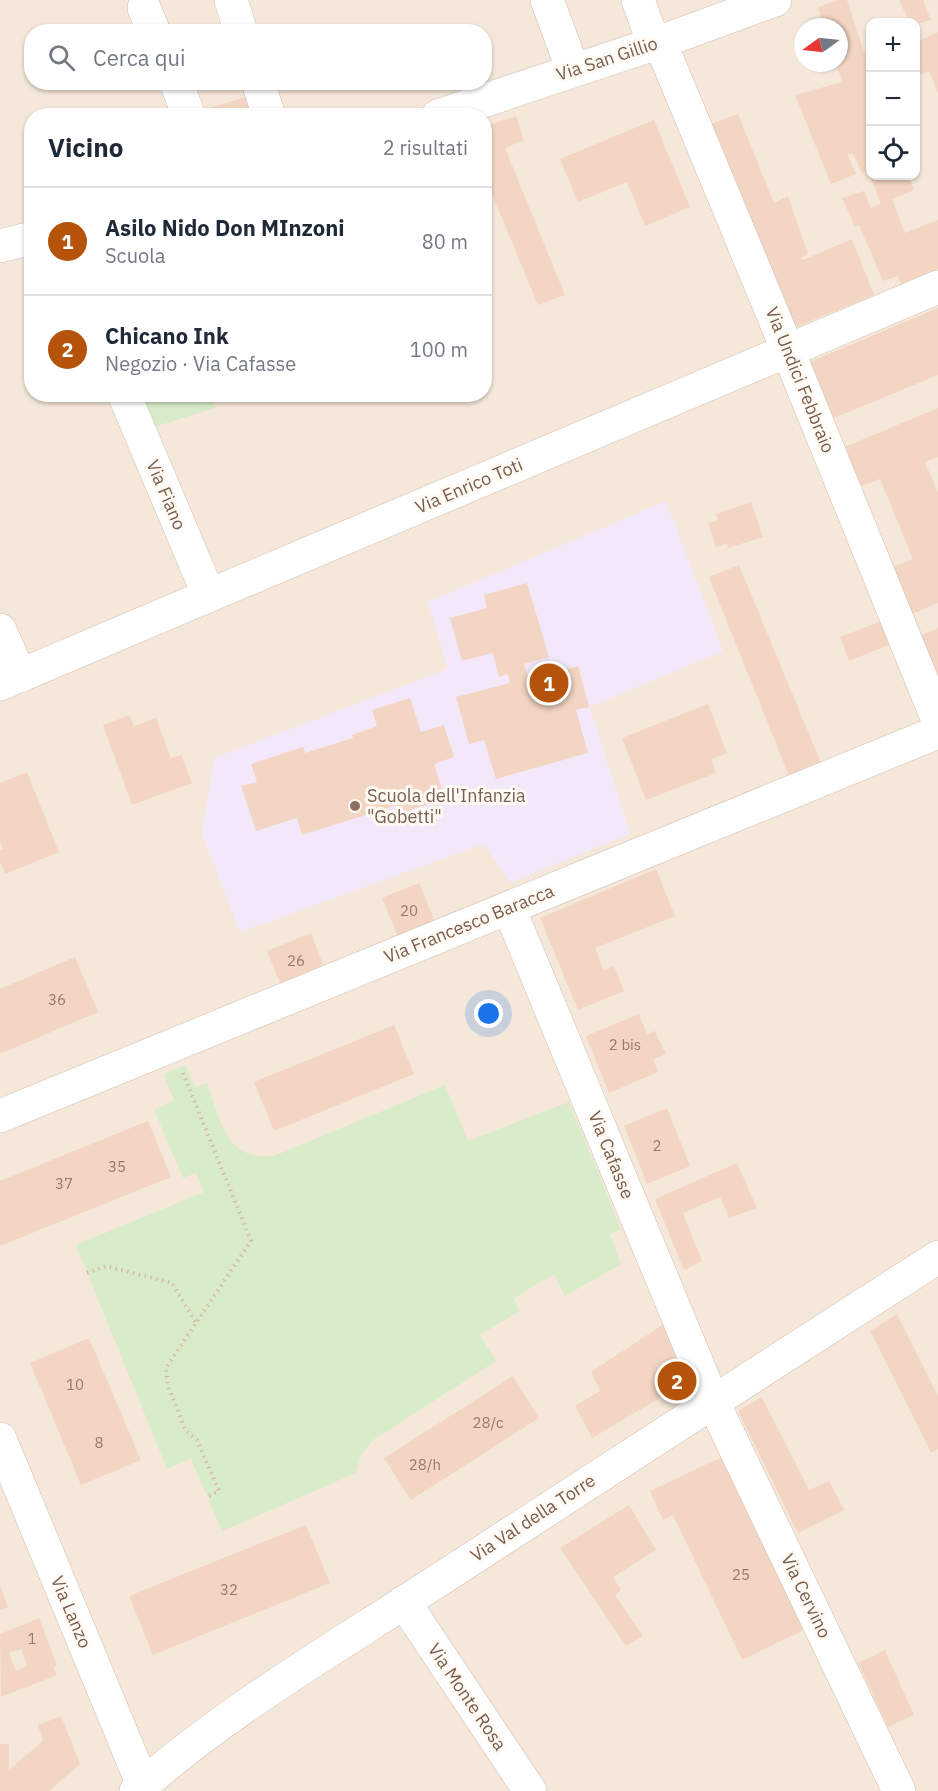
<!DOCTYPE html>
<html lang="it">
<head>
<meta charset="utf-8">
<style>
	body { margin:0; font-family:"IBM Plex Sans",sans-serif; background:#f6f6f7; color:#1f2937 }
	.controls { position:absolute; right:18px; top:18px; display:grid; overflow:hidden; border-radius:12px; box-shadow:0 2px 4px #0004 }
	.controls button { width:54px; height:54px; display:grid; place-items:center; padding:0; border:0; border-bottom:2px solid #e0e1e3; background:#fff; color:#1f2937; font:30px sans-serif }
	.compass { position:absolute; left:794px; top:18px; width:54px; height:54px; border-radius:50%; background:#fff; box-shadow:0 2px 4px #0004; rotate:255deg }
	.you { position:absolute; left:489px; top:1014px; width:21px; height:21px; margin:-15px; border:4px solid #fff; border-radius:50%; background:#1a73e8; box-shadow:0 0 0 9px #1a73e833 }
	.badge { display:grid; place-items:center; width:39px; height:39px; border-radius:50%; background:#b45309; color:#fff; font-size:20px; font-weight:700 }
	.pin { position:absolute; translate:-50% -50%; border:3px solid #fff; box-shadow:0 2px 6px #0006 }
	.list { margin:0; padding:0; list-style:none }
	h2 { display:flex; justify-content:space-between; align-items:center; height:78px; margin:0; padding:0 24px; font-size:26px }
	h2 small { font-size:20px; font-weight:400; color:#747a83 }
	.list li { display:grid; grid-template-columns:39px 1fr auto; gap:18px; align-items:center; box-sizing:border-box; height:108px; padding:0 24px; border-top:2px solid #e0e1e3 }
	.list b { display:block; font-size:22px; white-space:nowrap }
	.list p { margin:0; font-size:20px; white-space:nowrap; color:#747a83 }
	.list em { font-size:20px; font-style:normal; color:#747a83 }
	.icon { flex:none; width:33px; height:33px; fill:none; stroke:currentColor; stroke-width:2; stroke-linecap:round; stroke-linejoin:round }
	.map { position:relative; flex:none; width:938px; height:1791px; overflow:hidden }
	.search { position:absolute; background:#fff; box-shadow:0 2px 4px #0004; left:24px; top:24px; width:468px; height:66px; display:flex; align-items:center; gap:15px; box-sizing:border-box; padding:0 21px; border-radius:24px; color:#747a83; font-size:22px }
	.panel { position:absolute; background:#fff; box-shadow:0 2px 4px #0004; left:24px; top:108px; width:468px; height:294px; border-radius:24px }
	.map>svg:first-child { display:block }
</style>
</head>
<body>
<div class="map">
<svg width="938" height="1791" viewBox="0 0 938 1791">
	<rect width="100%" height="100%" fill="#fdf6ec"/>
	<path fill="#f5e8da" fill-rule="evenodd" d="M0,0H938V1791H0ZM870,22H916V176H870ZM803,27H839V63H803ZM32,32H484V82H32ZM32,116H484V394H32Z"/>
	<polygon fill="#f3e8fa" points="666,501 723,651 590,707 630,834 510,883 484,844 240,932 202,834 214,758 448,669 428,602"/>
	<g fill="#d8ecc9">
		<polygon points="141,395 210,395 215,408 154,427"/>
		<path d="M186,1065L195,1087L207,1083C221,1120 224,1161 274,1156L445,1085L468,1141L569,1102L621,1229L610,1234L621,1264L565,1296L554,1274L514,1298L519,1311L480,1335L496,1361L373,1440L361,1455L356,1473L222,1531L191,1459L167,1469L76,1245L204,1192L196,1173L183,1178L154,1110L174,1100L163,1074Z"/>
	</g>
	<g fill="#f3d5c3" fill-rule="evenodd">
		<polygon points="838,0 847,0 864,53 870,50 870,176 909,176 914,190 892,199 905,233 938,220 938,269 901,284 898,276 883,281 859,225 855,227 842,198 864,191 871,208 881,204 868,171 862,173 853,154 847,154 856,174 831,184 795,95 842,82 836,63 839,63 839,27 824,27 818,7"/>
		<polygon points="899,0 923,0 931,20 916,24 916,22 909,22"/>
		<polygon points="938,32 938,93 929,71 916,77 916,42"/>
		<polygon points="195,82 218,82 218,83 199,89"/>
		<polygon points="253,94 259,116 210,116 208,109"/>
		<polygon points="738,114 774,203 788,196 808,254 801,258 803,260 852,239 874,295 791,329 706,126"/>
		<polygon points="516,116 524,140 505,148 565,295 538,305 484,175 484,127"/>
		<polygon points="654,120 690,207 645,226 627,182 578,202 560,159"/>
		<polygon points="938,308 938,375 822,423 800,366"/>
		<polygon points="938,408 938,457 925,462 938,493 938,603 910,615 891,568 913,559 880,479 859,487 842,448"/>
		<polygon points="751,502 763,537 728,548 727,543 716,547 708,523 718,520 716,514"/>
		<polygon points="739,565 821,763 789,776 709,577"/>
		<polygon points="527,583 549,657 524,664 529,680 578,666 589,707 576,710 588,753 496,779 484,740 469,744 456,697 510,683 508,674 499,677 493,653 462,661 450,618 487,608 484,595"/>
		<polygon points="882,621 891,644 849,661 840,637"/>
		<polygon points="938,628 938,690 917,637"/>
		<polygon points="410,698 421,732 444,725 454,757 434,764 445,799 400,813 397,805 302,835 297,818 256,831 241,786 257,782 251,764 303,747 305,753 353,738 352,735 377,726 372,710"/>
		<polygon points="708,704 727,753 711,759 716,773 646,800 622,738"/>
		<polygon points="130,715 134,726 156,718 171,758 181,755 192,783 132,805 103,725"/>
		<polygon points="27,772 59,852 5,874 0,862 0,850 3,849 0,841 0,783"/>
		<polygon points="656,869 675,916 595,948 604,970 614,966 624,991 578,1010 540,918"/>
		<polygon points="419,883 436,924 399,939 382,898"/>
		<polygon points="311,933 325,970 282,988 267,951"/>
		<polygon points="75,957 98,1012 0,1054 0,989"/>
		<polygon points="639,1014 647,1034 655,1031 666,1054 653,1059 658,1072 609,1093 586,1036"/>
		<polygon points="394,1025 414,1074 274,1131 254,1082"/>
		<polygon points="667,1108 690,1166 647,1184 624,1126"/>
		<polygon points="148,1121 171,1177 0,1246 0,1181"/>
		<polygon points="737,1163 757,1208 729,1218 720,1197 683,1213 702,1261 684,1270 655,1199"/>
		<polygon points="897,1314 938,1396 938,1449 931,1453 870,1331"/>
		<polygon points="667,1322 686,1367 682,1385 592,1438 575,1406 600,1391 591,1372"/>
		<polygon points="89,1338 141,1460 81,1485 30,1363"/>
		<polygon points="513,1376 539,1418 411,1500 384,1458"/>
		<polygon points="762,1397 809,1490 829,1481 844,1510 798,1533 738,1411"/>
		<polygon points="724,1456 806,1629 742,1660 673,1515 663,1520 650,1491"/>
		<polygon points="629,1505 656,1550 613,1577 621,1590 615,1595 643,1636 626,1646 560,1548"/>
		<polygon points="306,1525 330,1583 153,1655 129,1596"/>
		<polygon points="0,1586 8,1607 0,1610"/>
		<path d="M39,1618L57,1665L53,1667L57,1675L1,1697L0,1634ZM21,1649L27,1666L16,1671L9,1653Z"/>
		<polygon points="885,1650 914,1715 888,1727 858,1663"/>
		<polygon points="61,1716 80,1764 49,1791 0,1791 0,1744 9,1744 9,1770 43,1741 38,1725"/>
	</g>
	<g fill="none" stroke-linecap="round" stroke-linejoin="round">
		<defs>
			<g id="minor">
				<polyline points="231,0 241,32"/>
				<polyline points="547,0 573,70"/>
				<polyline points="638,0 654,44"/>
				<polyline points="144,8 154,32"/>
				<polyline points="660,42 788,351 938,720"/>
				<polyline points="176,82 189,116"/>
				<polyline points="258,82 269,116"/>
				<polyline points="438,116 660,42 775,0"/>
				<polyline points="0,246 32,238"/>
				<polyline points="124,394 209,596"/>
				<polyline points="0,630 20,676"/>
				<polyline points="0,684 938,287"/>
				<polyline points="509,908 713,1402 899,1791"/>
				<polyline points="0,1116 938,732"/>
				<polyline points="0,1439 143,1785"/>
				<polyline points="404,1602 530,1791"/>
				<path d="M136,1791C223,1714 325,1654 422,1591C593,1479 766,1368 938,1257"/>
			</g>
		</defs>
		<use href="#minor" stroke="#d1beb0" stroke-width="34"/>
		<g stroke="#d9b8a5" stroke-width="4" stroke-dasharray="1.5 4.5" stroke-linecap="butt">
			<polyline points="183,1073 251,1241 166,1368 168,1386 186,1431 197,1440 219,1491 207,1497"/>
			<polyline points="87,1273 106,1266 172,1283 196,1323"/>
		</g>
		<use href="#minor" stroke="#fff" stroke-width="33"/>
	</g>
	<circle fill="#8d6e63" stroke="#fffaf3" stroke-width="2" cx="355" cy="806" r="6"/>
	<g text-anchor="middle" stroke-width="6" stroke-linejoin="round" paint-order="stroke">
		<g font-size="15" fill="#987a6a">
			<text x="409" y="916">20</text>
			<text x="296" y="966">26</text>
			<text x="57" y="1005">36</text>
			<text x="625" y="1050">2 bis</text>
			<text x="657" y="1151">2</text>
			<text x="117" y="1172">35</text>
			<text x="64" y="1189">37</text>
			<text x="75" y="1390">10</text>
			<text x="488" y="1428">28/c</text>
			<text x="99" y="1448">8</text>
			<text x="425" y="1470">28/h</text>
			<text x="741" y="1580">25</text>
			<text x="229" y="1595">32</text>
			<text x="32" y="1644">1</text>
		</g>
		<g font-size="18" fill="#7a5c4d" stroke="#fffaf3">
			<text transform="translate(607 59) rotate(-18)" y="6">Via San Gillio</text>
			<text transform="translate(800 380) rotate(68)" y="6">Via Undici Febbraio</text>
			<text transform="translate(469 486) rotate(-23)" y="6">Via Enrico Toti</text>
			<text transform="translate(166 495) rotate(67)" y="6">Via Fiano</text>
			<text transform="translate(469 924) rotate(-22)" y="6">Via Francesco Baracca</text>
			<text transform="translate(611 1155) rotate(68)" y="6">Via Cafasse</text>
			<text transform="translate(533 1518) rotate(-33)" y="6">Via Val della Torre</text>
			<text transform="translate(806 1596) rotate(64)" y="6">Via Cervino</text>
			<text transform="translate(71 1612) rotate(67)" y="6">Via Lanzo</text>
			<text transform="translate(467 1697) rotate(56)" y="6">Via Monte Rosa</text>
		</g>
		<g font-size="18" fill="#785e54" stroke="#fffaf3" text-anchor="start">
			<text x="367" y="802">Scuola dell'Infanzia<tspan x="367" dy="21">"Gobetti"</tspan></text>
		</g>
	</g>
</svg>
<div class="controls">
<button>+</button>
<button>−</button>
<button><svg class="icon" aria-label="locate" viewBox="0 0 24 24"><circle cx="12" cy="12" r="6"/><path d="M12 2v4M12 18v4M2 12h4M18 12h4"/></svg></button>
</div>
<svg class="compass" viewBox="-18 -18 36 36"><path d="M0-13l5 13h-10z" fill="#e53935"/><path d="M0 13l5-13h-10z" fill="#747a83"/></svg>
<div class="you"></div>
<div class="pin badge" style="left:549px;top:683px">1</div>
<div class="pin badge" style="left:677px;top:1381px">2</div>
<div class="search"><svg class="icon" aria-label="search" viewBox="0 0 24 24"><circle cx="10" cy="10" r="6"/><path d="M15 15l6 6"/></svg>Cerca qui</div>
<section class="panel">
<h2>Vicino<small>2 risultati</small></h2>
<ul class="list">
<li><span class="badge">1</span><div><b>Asilo Nido Don MInzoni</b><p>Scuola</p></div><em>80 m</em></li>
<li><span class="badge">2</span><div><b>Chicano Ink</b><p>Negozio · Via Cafasse</p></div><em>100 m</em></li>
</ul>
</section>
</div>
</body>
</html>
